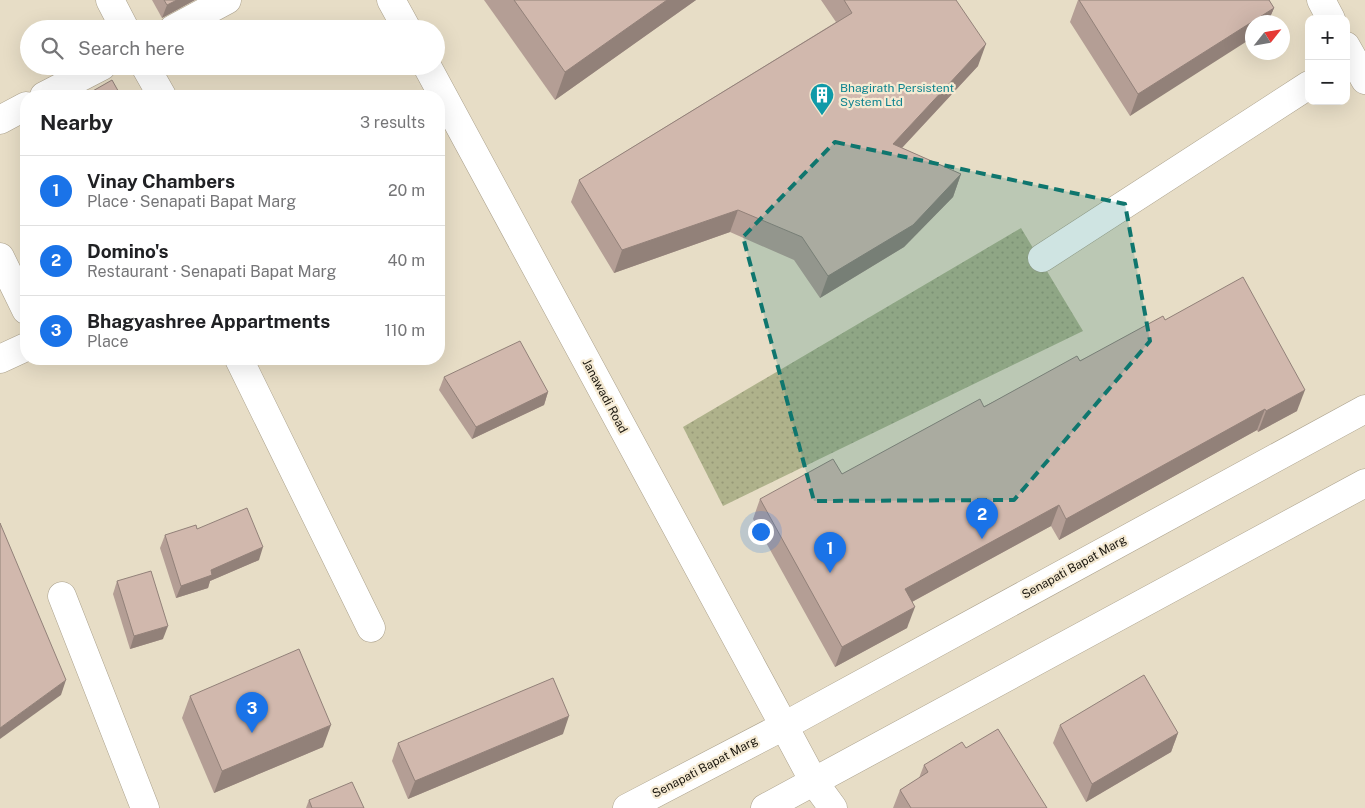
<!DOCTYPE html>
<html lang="en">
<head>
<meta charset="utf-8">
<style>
	body { margin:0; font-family:"Public Sans",sans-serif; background:#f6f6f6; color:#202124 }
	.controls { position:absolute; right:15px; top:15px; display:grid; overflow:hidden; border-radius:10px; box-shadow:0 5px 20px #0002 }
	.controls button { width:45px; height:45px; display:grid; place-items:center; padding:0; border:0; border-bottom:1px solid #e0e0e0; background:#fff; color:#202124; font:25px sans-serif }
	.compass { position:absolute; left:1245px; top:15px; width:45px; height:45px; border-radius:50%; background:#fff; box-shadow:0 5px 20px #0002; rotate:59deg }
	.you { position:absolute; left:760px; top:531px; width:18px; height:18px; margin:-12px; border:4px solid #fff; border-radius:50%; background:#1a73e8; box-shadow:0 0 0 8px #1a73e833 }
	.badge { display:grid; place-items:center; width:32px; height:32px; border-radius:50%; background:#1a73e8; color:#fff; font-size:16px; font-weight:700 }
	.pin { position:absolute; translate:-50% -41px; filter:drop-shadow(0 1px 2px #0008) }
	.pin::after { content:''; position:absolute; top:26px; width:18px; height:15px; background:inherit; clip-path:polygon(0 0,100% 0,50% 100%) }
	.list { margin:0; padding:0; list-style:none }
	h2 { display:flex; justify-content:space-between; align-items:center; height:65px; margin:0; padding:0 20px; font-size:21px }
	h2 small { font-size:16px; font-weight:400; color:#757577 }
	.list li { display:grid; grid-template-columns:32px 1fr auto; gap:15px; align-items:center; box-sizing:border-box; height:70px; padding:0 20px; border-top:1px solid #e0e0e0 }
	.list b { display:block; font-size:19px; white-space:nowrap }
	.list p { margin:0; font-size:16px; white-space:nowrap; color:#757577 }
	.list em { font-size:16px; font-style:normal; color:#757577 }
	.icon { flex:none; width:28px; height:28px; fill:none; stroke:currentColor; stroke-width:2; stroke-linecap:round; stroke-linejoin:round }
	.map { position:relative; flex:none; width:1365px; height:808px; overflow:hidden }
	.search { position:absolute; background:#fff; box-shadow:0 5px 20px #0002; left:20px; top:20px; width:425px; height:55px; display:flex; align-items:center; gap:12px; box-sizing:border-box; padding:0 18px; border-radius:28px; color:#757577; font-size:19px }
	.panel { position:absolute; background:#fff; box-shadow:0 5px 20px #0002; left:20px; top:90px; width:425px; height:275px; border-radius:20px }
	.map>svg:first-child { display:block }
</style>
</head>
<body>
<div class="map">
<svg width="1365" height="808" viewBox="0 0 1365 808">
	<defs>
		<pattern id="park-dots" width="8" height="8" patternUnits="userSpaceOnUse" patternTransform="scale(1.25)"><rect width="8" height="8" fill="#afb28b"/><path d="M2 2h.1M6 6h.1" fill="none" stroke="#969877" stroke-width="1.8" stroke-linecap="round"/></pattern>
	</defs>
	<rect width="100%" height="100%" fill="#e7ddc6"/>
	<polygon fill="url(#park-dots)" points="1021,228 1083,331 723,506 683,427"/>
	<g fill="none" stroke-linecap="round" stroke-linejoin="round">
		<defs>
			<g id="minor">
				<polyline points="110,0 125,29"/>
				<polyline points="391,0 407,29"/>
				<polyline points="1321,0 1331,19"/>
				<polyline points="173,29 227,0"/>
				<polyline points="1346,46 1365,80"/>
				<polyline points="145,66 162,96"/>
				<polyline points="427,66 784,726"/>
				<polyline points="44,96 102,66"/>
				<polyline points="0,120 26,106"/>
				<polyline points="0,257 26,310"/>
				<polyline points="1042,258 1309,85"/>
				<polyline points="0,359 26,347"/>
				<polyline points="239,359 371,628"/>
				<polyline points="62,596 145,808"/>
			</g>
			<g id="major">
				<polyline points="784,726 814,782 833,808"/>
				<polyline points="627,808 784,726 1365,409"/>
				<polyline points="765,808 1365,483"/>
			</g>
		</defs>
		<use href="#minor" stroke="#aba18c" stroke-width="29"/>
		<use href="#major" stroke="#aba18c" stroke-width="29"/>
		<use href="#minor" stroke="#fff" stroke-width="28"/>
		<use href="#major" stroke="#fff" stroke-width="28"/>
	</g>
	<g fill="#b49e95">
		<polygon points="152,0 195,0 162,18"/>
		<polygon points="484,0 696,0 555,100"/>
		<polygon points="821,0 956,0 978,66 902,148 961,174 953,197 904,247 820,298 794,260 730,232 614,273 571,202 579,180 836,22"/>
		<polygon points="1078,0 1269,0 1274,8 1268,22 1252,22 1130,116 1070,22"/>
		<polygon points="1165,320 1297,411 1258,432 1257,430 1059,540 1051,526 912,602 907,628 835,667 753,519 760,499 842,474"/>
		<polygon points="444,377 548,392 544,405 472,439 439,390"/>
		<polygon points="197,529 259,560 210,581 208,588 176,598 160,548 165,535"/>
		<polygon points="117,581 163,639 130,649 113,594"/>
		<polygon points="190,696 323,747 214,793 182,718"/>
		<polygon points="1060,725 1178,733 1171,752 1086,802 1053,743"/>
		<polygon points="563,734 408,799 392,761 398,743"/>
		<polygon points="966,748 1047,808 893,808 900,790 919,778 924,765"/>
		<polygon points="309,800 364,808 306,808"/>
	</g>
	<g fill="#928179">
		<polygon points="177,0 195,0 162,18 167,5"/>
		<polygon points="667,0 696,0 555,100 565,72"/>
		<polygon points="1274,8 1268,22 1252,22 1252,38 1130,116 1138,94"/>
		<polygon points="986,44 978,66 885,166 893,144"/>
		<polygon points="961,174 953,197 904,247 820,298 828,276"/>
		<polygon points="738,210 730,232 614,273 622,250"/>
		<polygon points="1305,390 1297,411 1258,432 1266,411"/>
		<polygon points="548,392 544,405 472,439 476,427"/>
		<polygon points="1265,409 1257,430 1059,540 1066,519"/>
		<polygon points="1059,505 1051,526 897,610 905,589"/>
		<polygon points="263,547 259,560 210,581 208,588 176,598 181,586 211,570"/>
		<polygon points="915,607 907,628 835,667 842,647"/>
		<polygon points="168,626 163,639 130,649 134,636"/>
		<polygon points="66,680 61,695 0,739 0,728"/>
		<polygon points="569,716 563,734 408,799 415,781"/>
		<polygon points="331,725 323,747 214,793 222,771"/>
		<polygon points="1178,733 1171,752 1086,802 1092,784"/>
	</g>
	<g fill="#d1b8ad" stroke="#928179">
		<polygon points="164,0 177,0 167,5"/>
		<polygon points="514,0 667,0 565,72"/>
		<polygon points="844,0 956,0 986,44 893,144 961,174 913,225 828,276 802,237 738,210 622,250 579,180 852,13"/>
		<polygon points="1079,0 1269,0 1274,8 1138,94"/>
		<polygon points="112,80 121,96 84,96"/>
		<polygon points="1243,277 1305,390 1266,411 1265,409 1066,519 1059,505 905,589 915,607 842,647 760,499 833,459 842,474 980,399 984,407 1077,356 1080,361 1163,316 1165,320"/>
		<polygon points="520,341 548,392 476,427 444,377"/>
		<polygon points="247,508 263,547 211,570 212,575 181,586 165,535 196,525 197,529"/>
		<polygon points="0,523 66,680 0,728"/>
		<polygon points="151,571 168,626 134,636 117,581"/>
		<polygon points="299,649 331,725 222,771 190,696"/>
		<polygon points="1144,675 1178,733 1092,784 1060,725"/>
		<polygon points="553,678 569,716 415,781 398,743"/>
		<polygon points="998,729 1047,808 911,808 900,790 928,772 924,765 962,742 966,748"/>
		<polygon points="352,782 364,808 312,808 309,800"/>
	</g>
	<path fill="#0f766e" fill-opacity="0.2" stroke="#0f766e" stroke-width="4" stroke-dasharray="10 6" stroke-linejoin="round" d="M835,142L1125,204L1150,341L1014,500L814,501L743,237Z"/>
	<defs>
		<symbol id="building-pin" viewBox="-11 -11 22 30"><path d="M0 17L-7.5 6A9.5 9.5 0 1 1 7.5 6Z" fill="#0f9aa8" stroke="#f5ead3"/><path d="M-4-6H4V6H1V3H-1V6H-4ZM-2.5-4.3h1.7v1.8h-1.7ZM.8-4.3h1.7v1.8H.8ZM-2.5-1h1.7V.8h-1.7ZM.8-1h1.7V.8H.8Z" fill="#fff"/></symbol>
	</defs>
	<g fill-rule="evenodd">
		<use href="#building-pin" x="808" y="81" width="28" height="38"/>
	</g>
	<g text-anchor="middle" stroke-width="4.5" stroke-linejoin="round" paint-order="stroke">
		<g font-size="12" fill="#0d838f" stroke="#f5ead3" text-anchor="start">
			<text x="840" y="92">Bhagirath Persistent<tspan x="840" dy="14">System Ltd</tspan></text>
		</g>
		<g font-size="12" fill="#1a160e" stroke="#f5ead3">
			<text transform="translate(605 396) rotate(62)" y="4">Janawadi Road</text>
			<text transform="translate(1074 567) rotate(-29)" y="4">Senapati Bapat Marg</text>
			<text transform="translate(705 767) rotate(-28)" y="4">Senapati Bapat Marg</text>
		</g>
	</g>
</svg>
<div class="controls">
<button>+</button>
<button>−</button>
</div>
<svg class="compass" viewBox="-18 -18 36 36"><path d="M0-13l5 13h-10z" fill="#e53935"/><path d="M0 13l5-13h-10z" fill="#757577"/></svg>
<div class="you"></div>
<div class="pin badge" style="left:830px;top:573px">1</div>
<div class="pin badge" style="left:982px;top:539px">2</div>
<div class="pin badge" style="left:252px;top:733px">3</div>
<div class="search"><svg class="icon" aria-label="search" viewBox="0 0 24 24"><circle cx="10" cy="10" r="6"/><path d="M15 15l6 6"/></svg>Search here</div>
<section class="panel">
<h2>Nearby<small>3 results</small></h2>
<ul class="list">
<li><span class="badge">1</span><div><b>Vinay Chambers</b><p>Place · Senapati Bapat Marg</p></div><em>20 m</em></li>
<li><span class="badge">2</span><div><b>Domino's</b><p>Restaurant · Senapati Bapat Marg</p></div><em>40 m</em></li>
<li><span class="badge">3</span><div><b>Bhagyashree Appartments</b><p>Place</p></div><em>110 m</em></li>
</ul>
</section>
</div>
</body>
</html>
